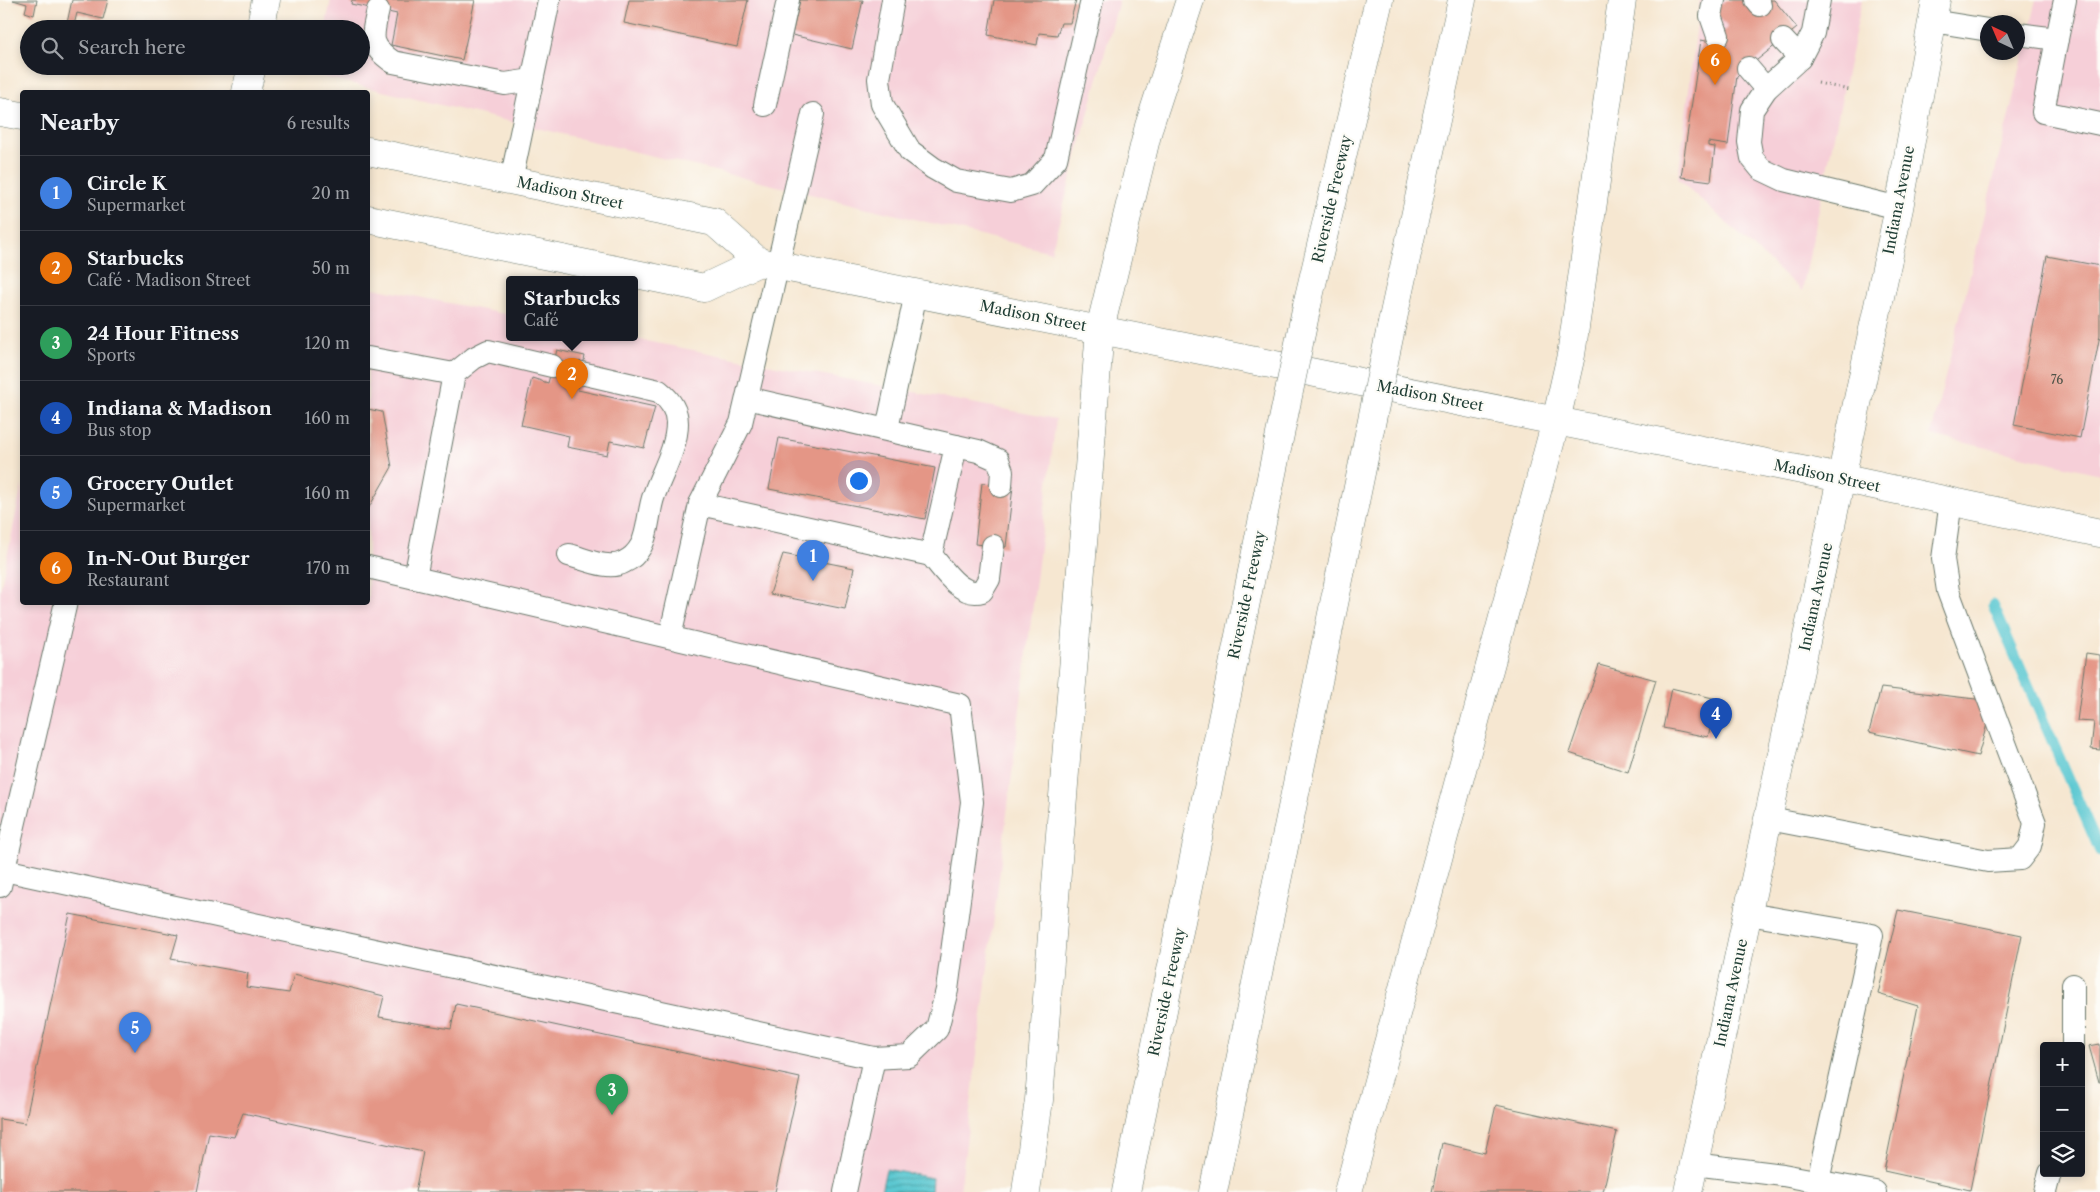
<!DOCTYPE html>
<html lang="en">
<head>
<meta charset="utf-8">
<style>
	body { margin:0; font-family:"Libre Caslon Text",serif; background:#242831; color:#f1f3f6 }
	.controls { position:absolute; right:15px; bottom:15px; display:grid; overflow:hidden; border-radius:5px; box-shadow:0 2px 8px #0003 }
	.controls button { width:45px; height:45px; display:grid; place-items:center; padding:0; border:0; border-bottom:1px solid #363941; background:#171b24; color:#f1f3f6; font:25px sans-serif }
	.compass { position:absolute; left:1980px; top:15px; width:45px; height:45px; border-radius:50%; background:#171b24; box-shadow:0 2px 8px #0003; rotate:316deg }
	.you { position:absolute; left:858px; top:480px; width:18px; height:18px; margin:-12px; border:4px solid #fff; border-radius:50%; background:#1a73e8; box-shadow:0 0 0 8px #1a73e833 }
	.badge { display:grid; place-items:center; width:32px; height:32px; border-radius:50%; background:#0b8043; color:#fff; font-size:16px; font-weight:700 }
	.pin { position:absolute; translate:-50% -41px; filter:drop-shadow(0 1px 2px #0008) }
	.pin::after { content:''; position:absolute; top:26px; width:18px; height:15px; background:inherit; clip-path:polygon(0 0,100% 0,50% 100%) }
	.popup { position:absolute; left:506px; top:276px; width:132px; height:65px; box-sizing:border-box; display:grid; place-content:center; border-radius:5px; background:#171b24; filter:drop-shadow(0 1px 4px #0005); font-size:16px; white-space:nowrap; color:#9ea1a6 }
	.popup b { font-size:19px; color:#f1f3f6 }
	.popup::after { content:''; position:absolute; left:50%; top:100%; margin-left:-10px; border:10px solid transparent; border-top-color:#171b24 }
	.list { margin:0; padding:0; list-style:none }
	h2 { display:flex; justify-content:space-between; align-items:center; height:65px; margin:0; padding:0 20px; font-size:21px }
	h2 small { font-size:16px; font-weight:400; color:#9ea1a6 }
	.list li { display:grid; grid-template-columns:32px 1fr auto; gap:15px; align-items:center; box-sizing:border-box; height:75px; padding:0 20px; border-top:1px solid #363941 }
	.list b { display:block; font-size:19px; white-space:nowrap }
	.list p { margin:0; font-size:16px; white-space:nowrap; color:#9ea1a6 }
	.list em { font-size:16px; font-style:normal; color:#9ea1a6 }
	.icon { flex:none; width:28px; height:28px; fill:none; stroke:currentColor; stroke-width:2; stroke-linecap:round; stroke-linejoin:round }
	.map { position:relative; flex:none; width:2100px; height:1192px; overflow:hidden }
	.search { position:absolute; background:#171b24; box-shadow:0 2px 8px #0003; left:20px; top:20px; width:350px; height:55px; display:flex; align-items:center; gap:12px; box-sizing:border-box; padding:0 18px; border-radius:28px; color:#9ea1a6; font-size:19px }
	.panel { position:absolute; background:#171b24; box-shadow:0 2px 8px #0003; left:20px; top:90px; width:350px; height:515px; border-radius:5px }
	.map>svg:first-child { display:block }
</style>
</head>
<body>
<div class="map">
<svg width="2100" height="1192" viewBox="0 0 2100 1192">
	<defs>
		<pattern id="water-rules" width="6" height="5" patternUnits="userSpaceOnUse" patternTransform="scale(1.25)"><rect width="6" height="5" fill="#5bc8d1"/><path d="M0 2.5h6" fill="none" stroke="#4ba4aa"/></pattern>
	</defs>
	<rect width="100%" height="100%" fill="#fdfcf7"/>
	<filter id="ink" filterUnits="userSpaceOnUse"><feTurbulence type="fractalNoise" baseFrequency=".02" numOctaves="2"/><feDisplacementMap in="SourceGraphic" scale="10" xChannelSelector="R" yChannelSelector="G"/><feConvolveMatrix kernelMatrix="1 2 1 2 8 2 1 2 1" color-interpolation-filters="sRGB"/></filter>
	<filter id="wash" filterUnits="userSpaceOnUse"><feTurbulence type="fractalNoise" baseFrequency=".0096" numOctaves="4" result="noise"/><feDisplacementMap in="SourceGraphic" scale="20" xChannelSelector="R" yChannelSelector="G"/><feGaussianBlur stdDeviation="1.12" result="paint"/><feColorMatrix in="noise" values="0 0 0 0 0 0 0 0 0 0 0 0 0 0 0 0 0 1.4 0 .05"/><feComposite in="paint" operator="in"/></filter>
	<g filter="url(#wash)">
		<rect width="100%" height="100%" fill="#f6e7d1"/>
		<g fill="#f6cfd8">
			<polygon points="331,0 1119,0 1051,252 316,75 317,66 361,66 361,29 325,29"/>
			<polygon points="1700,0 1862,0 1802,291 1678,179"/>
			<polygon points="2037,0 2100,0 2100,474 1931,435"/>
			<polygon points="368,287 509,315 510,338 630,338 1056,419 960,1192 0,1192 0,591 22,485 22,602 368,602"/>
		</g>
		<polygon fill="url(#water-rules)" stroke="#3d8282" points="886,1169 932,1178 931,1192 881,1192"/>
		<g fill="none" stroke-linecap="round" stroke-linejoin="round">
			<polyline stroke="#5bc8d1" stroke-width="11" points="1993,605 2100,851"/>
		</g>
		<g id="blocks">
			<g fill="#e49686">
				<polygon points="13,0 37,0 34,15 25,12 27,4"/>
				<polygon points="72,0 108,0 103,19 77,13 74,25 67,23"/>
				<polygon points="352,0 475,0 462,60 391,45 397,14 351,4"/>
				<polygon points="629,0 748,0 737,47 624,23"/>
				<polygon points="800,0 863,0 852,49 792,35"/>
				<polygon points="994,0 1076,0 1070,23 1061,23 1057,35 1039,33 1037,45 988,35"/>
				<polygon points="1726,0 1774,0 1797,28 1737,76 1728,145 1708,142 1708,146 1715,147 1711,181 1681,177 1701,40 1711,42 1728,28 1713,10"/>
				<polygon points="2047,256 2100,266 2100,335 2080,438 2014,425"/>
				<polygon points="557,350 585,356 578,390 655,407 644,448 610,441 607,455 567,447 569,436 521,425 532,378 548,383"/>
				<polygon points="368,409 382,412 392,467 368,509"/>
				<polygon points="779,438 935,468 925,519 769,489"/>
				<polygon points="982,483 1013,486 1006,547 975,544"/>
				<polygon points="783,554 854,568 845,609 770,594"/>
				<polygon points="2086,653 2100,655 2100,750 2091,749 2094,722 2077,721"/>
				<polygon points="1599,665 1656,680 1628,772 1569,753"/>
				<polygon points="1671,688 1717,699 1708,737 1663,728"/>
				<polygon points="1881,688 1984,700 1989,717 1978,756 1869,732"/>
				<polygon points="1898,910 2022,935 1970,1190 1884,1171 1918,1006 1878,994"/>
				<polygon points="70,914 178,935 171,959 248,973 246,987 289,993 294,974 384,996 379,1017 451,1029 456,1004 800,1078 775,1192 415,1192 423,1152 243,1113 234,1137 209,1133 197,1192 0,1192 0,1119 25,1123"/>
				<polygon points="2100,1044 2100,1082 2099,1082 2089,1046"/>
				<polygon points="1496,1105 1617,1132 1603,1192 1432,1192 1442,1143 1485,1153"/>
			</g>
		</g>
	</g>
	<g filter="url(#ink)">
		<use href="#blocks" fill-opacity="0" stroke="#6a786b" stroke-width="1"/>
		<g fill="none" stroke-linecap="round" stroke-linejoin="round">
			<defs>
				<g id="lane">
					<polyline points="893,0 879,79 882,104 910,151 933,168 956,181 1011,191 1032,185 1056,159 1092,0"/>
					<polyline points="1714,0 1711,16 1718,36"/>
					<polyline points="1756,0 1760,5"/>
					<polyline points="1819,0 1813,33 1800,58 1766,89 1752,110 1749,142 1752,158 1761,169 1784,180 1899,208"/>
					<path d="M378,10C372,37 368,45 393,62L505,84L532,80"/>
					<polyline points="1932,21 1988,30"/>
					<polyline points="2018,34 2057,39 2043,112 2100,124"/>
					<polyline points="2057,39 2065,0"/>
					<polyline points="1783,40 1800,58"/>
					<polyline points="1748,68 1766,89"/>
					<polyline points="765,105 788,0"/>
					<polyline points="511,181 549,0"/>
					<polyline points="368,358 454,374 415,578"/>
					<polyline points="454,374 474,358 488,351 552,366"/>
					<polyline points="887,429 916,293"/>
					<polyline points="956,446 978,451 998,460 1002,471 1001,486"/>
					<polyline points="700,504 931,555 956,446 747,398"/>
					<path d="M569,555C585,559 609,571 624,562C631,559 637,553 641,546C649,532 648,511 654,495C662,472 677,448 677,423C677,409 669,399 659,391L581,373"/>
					<path d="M931,555C943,569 961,598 982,591L989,579L993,546"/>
					<polyline points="670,637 700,504 741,423 813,114"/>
					<polyline points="1769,819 1988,861 2020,859 2030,846 2035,823 1948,591 1943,559 1951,501"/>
					<polyline points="4,870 874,1058 909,1056 937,1029 947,990 972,802 960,705 368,567"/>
					<polyline points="0,886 66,602"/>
					<polyline points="1748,914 1872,935 1818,1181"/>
					<polyline points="2073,985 2073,1046"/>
					<polyline points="1694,1164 1783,1175 1875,1192"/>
					<polyline points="845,1192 874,1058"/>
					<polyline points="2045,1192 2050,1173"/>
				</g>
				<g id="street">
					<polyline points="260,29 266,0"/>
					<polyline points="246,92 252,66"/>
				</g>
				<g id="secondary">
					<polyline points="0,112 22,116"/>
					<polyline points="368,151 714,222 759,262 1807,471 2100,533"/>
					<polyline points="368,219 704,288 759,262"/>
					<polyline points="1688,1192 1899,208 1936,0"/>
				</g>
				<g id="highway">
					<polyline points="1307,305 1379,0"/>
					<polyline points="1392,323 1462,0"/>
					<polyline points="1026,1192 1039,1100 1100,329 1149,126 1190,0"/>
					<polyline points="1126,1192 1278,444"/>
					<polyline points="1213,1192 1363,463"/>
					<polyline points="1348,1192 1556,421 1571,355 1622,0"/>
				</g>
			</defs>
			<use href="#lane" stroke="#6a786b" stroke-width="24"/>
			<use href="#street" stroke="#6a786b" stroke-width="29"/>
			<use href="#secondary" stroke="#6a786b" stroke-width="29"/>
			<use href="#highway" stroke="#6a786b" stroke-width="29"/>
			<polyline stroke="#6a786b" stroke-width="3" stroke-dasharray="1 4" stroke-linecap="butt" points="1818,83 1849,90"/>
			<use href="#lane" stroke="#fff" stroke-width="22"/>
			<use href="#street" stroke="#fff" stroke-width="28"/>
			<use href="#secondary" stroke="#fff" stroke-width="28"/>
			<use href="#highway" stroke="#fff" stroke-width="28"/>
			<defs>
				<g id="highway-bridge">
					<polyline points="1278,444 1307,305"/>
					<polyline points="1363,463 1392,323"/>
				</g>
			</defs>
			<use href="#highway-bridge" stroke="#6a786b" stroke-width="29" stroke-linecap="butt"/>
			<use href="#highway-bridge" stroke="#fff" stroke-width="28"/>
		</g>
	</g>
	<g text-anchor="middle" stroke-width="4.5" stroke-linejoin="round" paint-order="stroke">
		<g font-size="12" fill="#505348">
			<text x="2057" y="384">76</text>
		</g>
		<g font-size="15" fill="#1f3d34" stroke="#fdfcf7">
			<text transform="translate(570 193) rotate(12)" y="5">Madison Street</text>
			<text transform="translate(1332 199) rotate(-77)" y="5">Riverside Freeway</text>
			<text transform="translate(1899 200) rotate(-79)" y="5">Indiana Avenue</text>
			<text transform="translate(1033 316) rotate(11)" y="5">Madison Street</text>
			<text transform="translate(1430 396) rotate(11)" y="5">Madison Street</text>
			<text transform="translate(1827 476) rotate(12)" y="5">Madison Street</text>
			<text transform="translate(1247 595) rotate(-78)" y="5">Riverside Freeway</text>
			<text transform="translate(1816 597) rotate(-78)" y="5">Indiana Avenue</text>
			<text transform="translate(1167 992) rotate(-78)" y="5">Riverside Freeway</text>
			<text transform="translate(1731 993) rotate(-78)" y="5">Indiana Avenue</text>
		</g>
	</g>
</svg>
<div class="controls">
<button>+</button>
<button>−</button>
<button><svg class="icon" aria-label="layers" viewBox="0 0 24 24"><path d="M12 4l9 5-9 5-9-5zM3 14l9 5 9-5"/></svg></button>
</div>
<svg class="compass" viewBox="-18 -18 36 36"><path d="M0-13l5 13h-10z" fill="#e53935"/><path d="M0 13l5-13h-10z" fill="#9ea1a6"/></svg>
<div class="you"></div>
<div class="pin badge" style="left:813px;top:581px;background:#3f7fe0">1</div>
<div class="pin badge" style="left:572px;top:399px;background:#e8710a">2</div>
<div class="popup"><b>Starbucks</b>Café</div>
<div class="pin badge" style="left:612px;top:1115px;background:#2e9e5b">3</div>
<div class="pin badge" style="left:1716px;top:739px;background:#1a4fb4">4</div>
<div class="pin badge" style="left:135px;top:1053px;background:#3f7fe0">5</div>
<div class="pin badge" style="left:1715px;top:85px;background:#e8710a">6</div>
<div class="search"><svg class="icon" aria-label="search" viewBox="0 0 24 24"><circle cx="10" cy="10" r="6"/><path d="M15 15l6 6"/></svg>Search here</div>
<section class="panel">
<h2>Nearby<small>6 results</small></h2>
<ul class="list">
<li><span class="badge" style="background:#3f7fe0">1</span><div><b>Circle K</b><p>Supermarket</p></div><em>20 m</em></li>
<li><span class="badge" style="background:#e8710a">2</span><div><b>Starbucks</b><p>Café · Madison Street</p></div><em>50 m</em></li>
<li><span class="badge" style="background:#2e9e5b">3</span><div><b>24 Hour Fitness</b><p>Sports</p></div><em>120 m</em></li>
<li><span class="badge" style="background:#1a4fb4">4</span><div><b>Indiana &amp; Madison</b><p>Bus stop</p></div><em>160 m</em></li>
<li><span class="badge" style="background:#3f7fe0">5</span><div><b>Grocery Outlet</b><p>Supermarket</p></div><em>160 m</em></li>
<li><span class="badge" style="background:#e8710a">6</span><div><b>In-N-Out Burger</b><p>Restaurant</p></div><em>170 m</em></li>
</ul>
</section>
</div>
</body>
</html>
